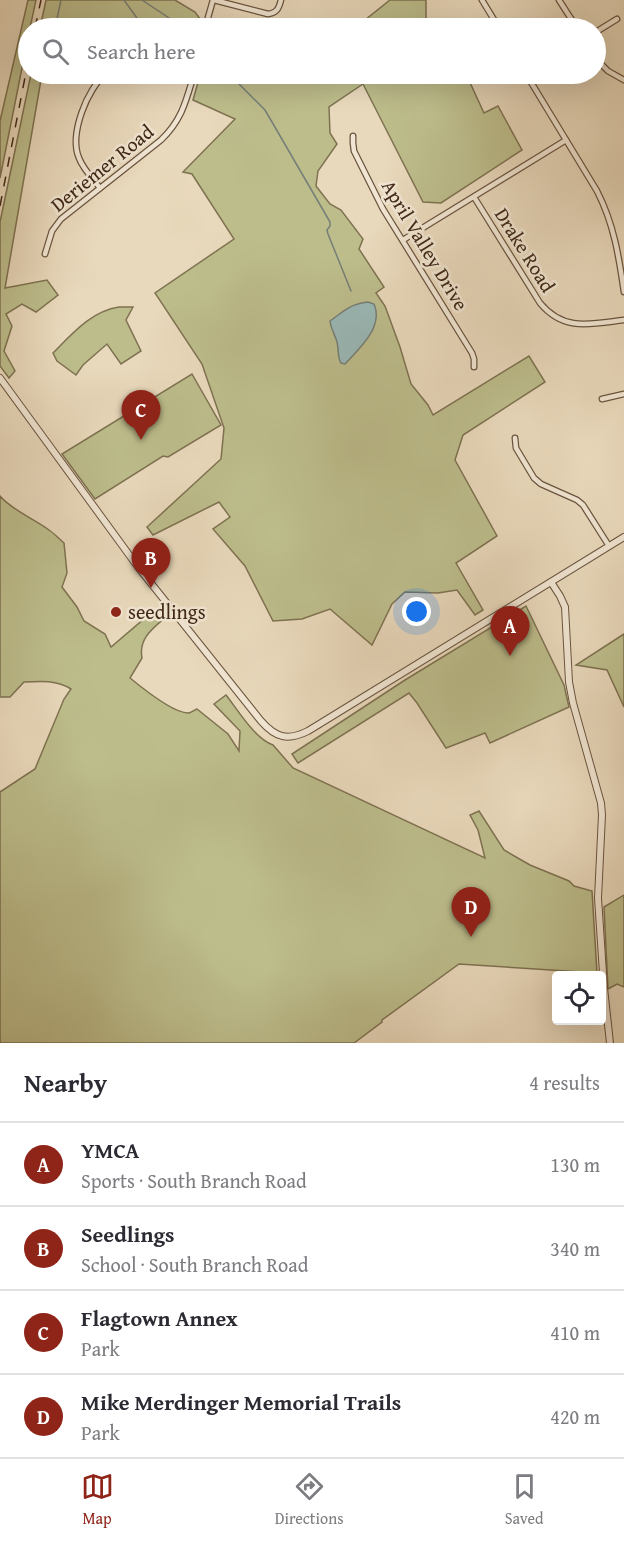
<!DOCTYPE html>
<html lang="en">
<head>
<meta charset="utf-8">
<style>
	body { margin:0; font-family:"Gentium Book Plus",serif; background:#f2f2f3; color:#2b2b33 }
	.controls { position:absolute; right:18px; bottom:18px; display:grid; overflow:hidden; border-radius:6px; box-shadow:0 6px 24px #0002 }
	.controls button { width:54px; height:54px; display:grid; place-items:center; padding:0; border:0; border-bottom:2px solid #e1e1e2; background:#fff; color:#2b2b33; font:30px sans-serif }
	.you { position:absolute; left:417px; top:612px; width:21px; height:21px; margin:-15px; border:4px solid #fff; border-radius:50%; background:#1a73e8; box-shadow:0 0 0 9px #1a73e833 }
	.badge { display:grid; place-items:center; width:39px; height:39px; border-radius:50%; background:#8f2418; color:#fff; font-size:20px; font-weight:700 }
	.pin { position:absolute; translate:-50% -50px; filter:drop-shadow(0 2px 3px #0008) }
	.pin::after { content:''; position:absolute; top:32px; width:21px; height:18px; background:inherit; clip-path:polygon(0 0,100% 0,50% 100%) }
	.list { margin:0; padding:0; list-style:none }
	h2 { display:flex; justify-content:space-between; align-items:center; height:78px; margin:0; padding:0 24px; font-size:26px }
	h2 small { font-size:20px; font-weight:400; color:#7c7c81 }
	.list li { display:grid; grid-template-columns:39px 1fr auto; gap:18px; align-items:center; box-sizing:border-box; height:84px; padding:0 24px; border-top:2px solid #e1e1e2 }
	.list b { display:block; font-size:22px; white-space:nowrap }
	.list p { margin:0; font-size:20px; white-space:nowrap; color:#7c7c81 }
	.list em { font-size:20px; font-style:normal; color:#7c7c81 }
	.icon { flex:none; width:33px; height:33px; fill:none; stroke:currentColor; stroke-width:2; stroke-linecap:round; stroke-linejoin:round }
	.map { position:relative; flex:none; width:624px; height:1043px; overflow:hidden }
	.search { position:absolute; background:#fff; box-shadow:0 6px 24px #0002; left:18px; right:18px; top:18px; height:66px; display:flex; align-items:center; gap:15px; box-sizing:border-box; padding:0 21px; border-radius:33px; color:#7c7c81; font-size:22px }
	.sheet { height:414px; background:#fff }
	nav { display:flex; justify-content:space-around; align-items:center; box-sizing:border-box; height:84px; border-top:2px solid #e1e1e2; background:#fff; font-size:16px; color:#7c7c81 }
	nav a { display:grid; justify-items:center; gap:3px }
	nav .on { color:#8f2418 }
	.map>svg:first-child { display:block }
</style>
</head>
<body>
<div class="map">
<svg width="624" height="1043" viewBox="0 0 624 1043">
	<rect width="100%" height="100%" fill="#e9d9bc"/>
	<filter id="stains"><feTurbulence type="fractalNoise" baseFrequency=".00333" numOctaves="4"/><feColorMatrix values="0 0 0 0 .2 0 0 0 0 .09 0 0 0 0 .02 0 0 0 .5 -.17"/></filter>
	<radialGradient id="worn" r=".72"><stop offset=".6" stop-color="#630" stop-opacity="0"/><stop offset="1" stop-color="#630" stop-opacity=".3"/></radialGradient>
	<g fill="#bdbd8c" stroke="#7e7251" stroke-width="1.5">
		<polygon points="28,0 36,0 30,28 28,28 28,38 0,178 0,121"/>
		<polygon points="46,0 175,0 195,12 207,28 123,28 122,27 118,28 40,28"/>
		<polygon points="390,0 426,0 426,27 427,28 355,28"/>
		<polygon points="31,74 42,74 5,288 47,280 58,295 36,312 22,304 6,314 12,326 4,351 15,371 9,378 0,366 0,222"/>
		<path d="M197,74H253V76C268,81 272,80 286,74H466L484,113L498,106L522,150L441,203L423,202L363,84L329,107L330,133L337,144L318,171L316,186L330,204L341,210L363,239L359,249L384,287L376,293L385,306L400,347L411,384L428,405L433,415L529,356L545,382L463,435L455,460L497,536L456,563L483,610L475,615L457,590L438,593L405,592L392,604L372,645L330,609L302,619L273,621L245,566L213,529L230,517L219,502L153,535L147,527L221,459L224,428L202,364L155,293L234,239L192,174L183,172L235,119L193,100L200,75Z"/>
		<path d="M119,307H133L126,320L141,351L121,364L107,344L83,365L76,375L57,361L53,353C71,335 91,311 119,307Z"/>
		<polygon points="192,374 221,425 168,457 163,456 95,499 62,454"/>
		<path d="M0,496C13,511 33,518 49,530C55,534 59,539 64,543L67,573L62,587L77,607L84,621L105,634L111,647L151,613L163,607L169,614C155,627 138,637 142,658L130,678C141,687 173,713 188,713C191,713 194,710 197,709L228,734L239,751L240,731L214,704L226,695C238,710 255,739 273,745L293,768L485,858L478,830L470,815L479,811L504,850L530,865L569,881L574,886L592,891L597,973L459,964L382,1020V1022L354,1043H0V792L35,769L64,699L71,689C57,680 41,681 24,682L10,697H0Z"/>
		<polygon points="526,606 564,685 569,707 490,743 485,733 446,748 417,703 409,693 298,763 292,754 405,680"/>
		<polygon points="624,634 624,707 607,670 576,665"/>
		<polygon points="624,895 624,987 617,984 608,989 604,907"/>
	</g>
	<path fill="#9ab9b8" stroke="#767f77" stroke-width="1.5" d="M368,302L374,304C384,327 359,349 345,364L341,363C337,356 339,350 337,342C335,335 331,329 330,321C344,311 350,304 368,302Z"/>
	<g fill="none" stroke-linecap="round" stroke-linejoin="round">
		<g stroke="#767f77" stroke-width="1.5">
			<polyline points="124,0 144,28"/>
			<polyline points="142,0 184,28"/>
			<polyline points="55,28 61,0"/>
			<polyline points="229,74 265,110 330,222 330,226 327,230 328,234 351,291"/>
		</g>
		<defs>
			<g id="minor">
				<path d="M214,0L268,14C277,13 279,8 281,0"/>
				<polyline points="482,0 499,28"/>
				<polyline points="559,0 577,28"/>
				<polyline points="205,28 213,0"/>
				<polyline points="596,32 617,19"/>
				<polyline points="596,59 608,71 624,80"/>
				<polyline points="183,74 193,76"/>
				<path d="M526,74L597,191C614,224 619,257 624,292"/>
				<polyline points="353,136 353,143 354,151 383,209 472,353 474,359 474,367"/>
				<path d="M100,188C93,179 83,169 79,158C69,135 87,88 106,74"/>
				<path d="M474,197L540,303C564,332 591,324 624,320"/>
				<polyline points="403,240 566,140"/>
				<path d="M45,254L52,231L61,219L161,140C182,120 186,101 194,74"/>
				<polyline points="602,399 624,394"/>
				<polyline points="515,438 516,448 534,478 541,484 577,500 583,505 609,546"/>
			</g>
			<g id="tertiary">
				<path d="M0,378L138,567L261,721C276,738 288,741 308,731L624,537"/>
				<polyline points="551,582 560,596 565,607 569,682 573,703 601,803 602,815 598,898 604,988 610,1043"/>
			</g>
		</defs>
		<use href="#minor" stroke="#6a5440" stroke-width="7"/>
		<use href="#tertiary" stroke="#6a5440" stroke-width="8"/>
		<use href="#minor" stroke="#f1e6d3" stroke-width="4.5"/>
		<use href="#tertiary" stroke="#f1e6d3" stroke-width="6"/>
		<g stroke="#3f2816" stroke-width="1.5" stroke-dasharray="10 10" stroke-linecap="butt">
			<polyline points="35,28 41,0"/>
			<polyline points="0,206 28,62"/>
		</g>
	</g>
	<circle fill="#8f2418" stroke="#f1e6d3" stroke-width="2" cx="116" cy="612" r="6"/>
	<g text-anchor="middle" stroke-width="5" stroke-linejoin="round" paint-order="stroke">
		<g font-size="20" fill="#3f2816" stroke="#f1e6d3">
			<text transform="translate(102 168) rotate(-39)" y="7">Deriemer Road</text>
			<text transform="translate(425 245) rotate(59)" y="7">April Valley Drive</text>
			<text transform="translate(525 250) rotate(58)" y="7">Drake Road</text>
		</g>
		<g font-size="20" fill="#3f2816" stroke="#f1e6d3" text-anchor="start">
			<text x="128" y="619">seedlings</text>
		</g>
	</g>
	<rect width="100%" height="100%" filter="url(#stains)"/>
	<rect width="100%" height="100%" fill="url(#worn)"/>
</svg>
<div class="controls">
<button><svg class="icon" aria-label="locate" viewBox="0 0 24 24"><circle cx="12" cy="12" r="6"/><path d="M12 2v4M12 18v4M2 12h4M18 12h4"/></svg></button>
</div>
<div class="you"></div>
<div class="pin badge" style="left:510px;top:656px">A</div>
<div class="pin badge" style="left:151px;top:588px">B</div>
<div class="pin badge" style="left:141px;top:440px">C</div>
<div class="pin badge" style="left:471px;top:937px">D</div>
<div class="search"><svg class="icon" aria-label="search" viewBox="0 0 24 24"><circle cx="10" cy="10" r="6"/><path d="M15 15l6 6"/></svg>Search here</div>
</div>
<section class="sheet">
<h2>Nearby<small>4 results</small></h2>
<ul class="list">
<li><span class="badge">A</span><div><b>YMCA</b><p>Sports · South Branch Road</p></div><em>130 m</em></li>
<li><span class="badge">B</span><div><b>Seedlings</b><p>School · South Branch Road</p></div><em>340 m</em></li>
<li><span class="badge">C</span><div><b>Flagtown Annex</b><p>Park</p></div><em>410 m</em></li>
<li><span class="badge">D</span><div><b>Mike Merdinger Memorial Trails</b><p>Park</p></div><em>420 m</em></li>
</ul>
</section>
<nav>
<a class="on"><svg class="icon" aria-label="map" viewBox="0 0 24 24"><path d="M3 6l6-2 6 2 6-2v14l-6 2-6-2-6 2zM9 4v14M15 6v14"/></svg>Map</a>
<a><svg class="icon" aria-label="directions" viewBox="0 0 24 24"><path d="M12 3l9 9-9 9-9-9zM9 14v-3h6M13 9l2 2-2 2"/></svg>Directions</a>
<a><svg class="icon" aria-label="saved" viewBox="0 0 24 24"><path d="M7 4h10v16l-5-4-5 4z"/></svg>Saved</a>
</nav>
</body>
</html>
